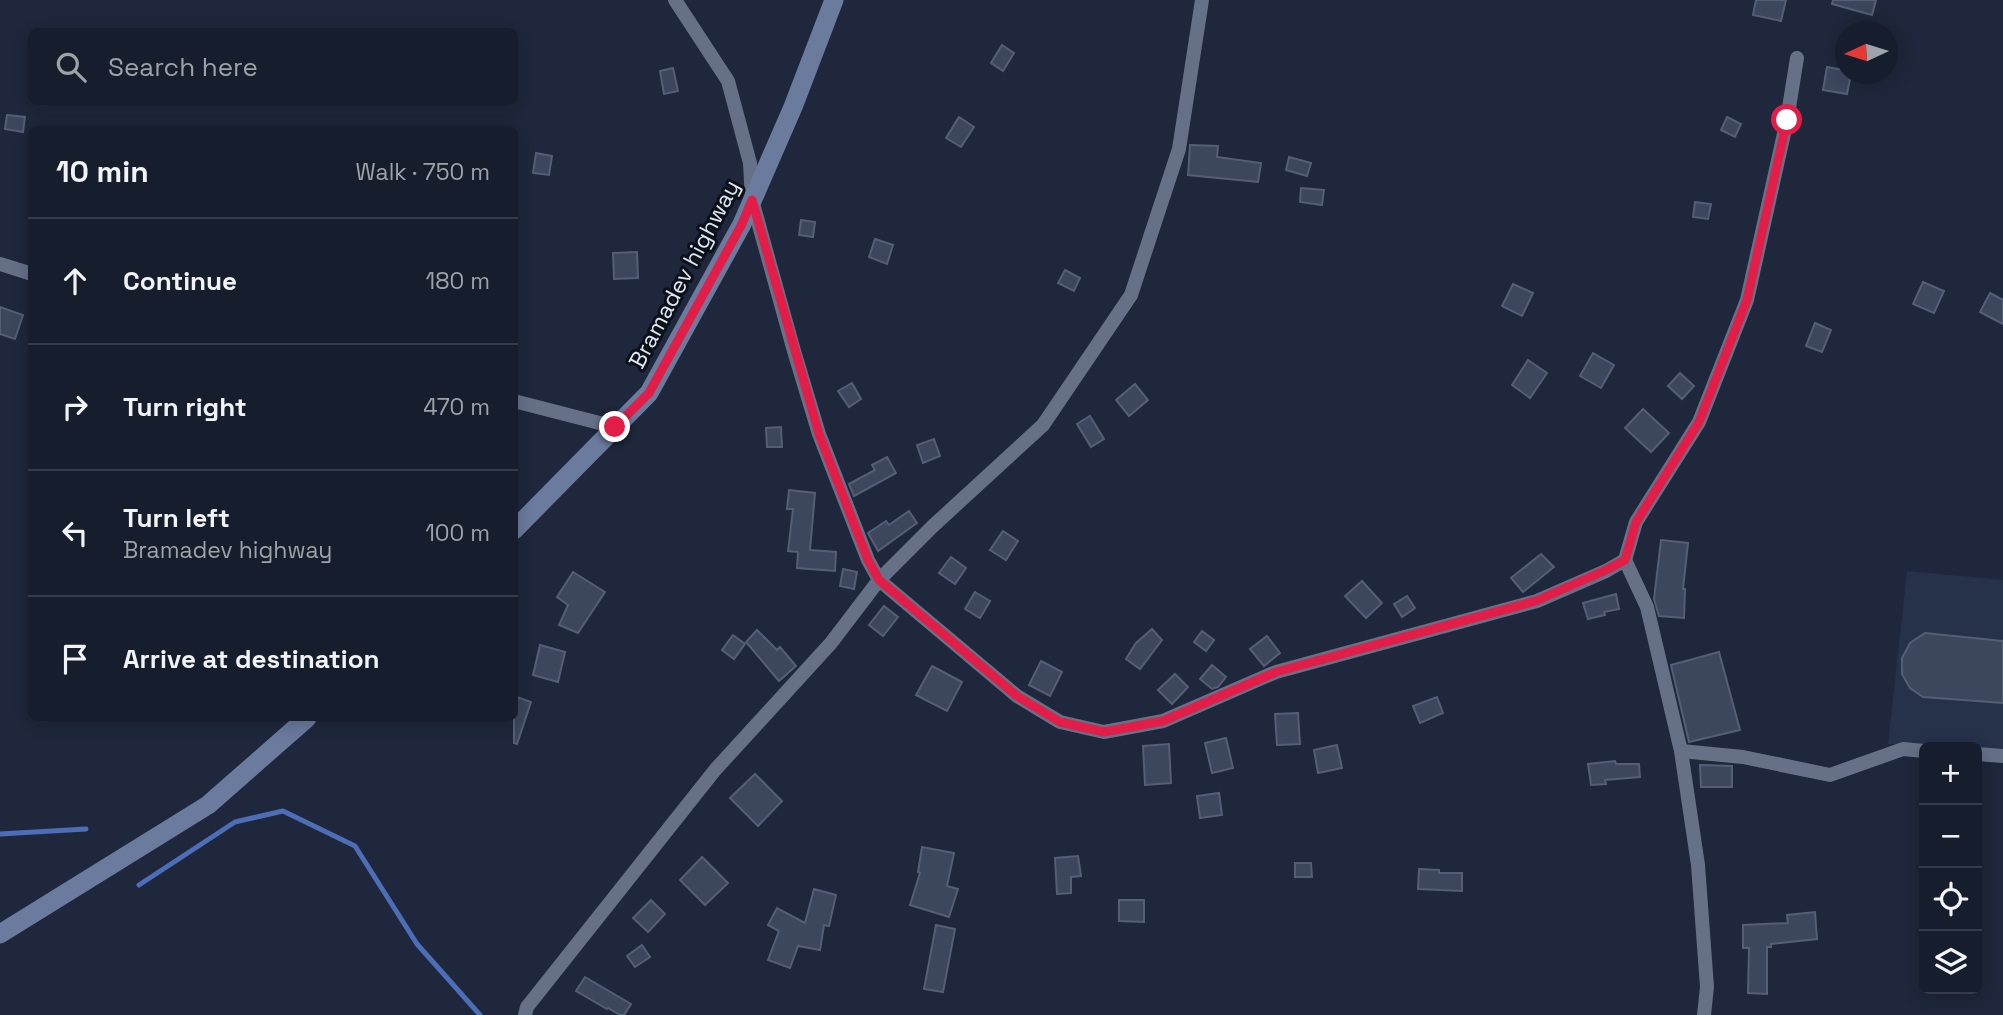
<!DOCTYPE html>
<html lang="en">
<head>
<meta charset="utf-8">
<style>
	body { margin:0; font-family:"Space Grotesk",sans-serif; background:#1f2634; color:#f1f3f6 }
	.controls { position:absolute; right:21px; bottom:21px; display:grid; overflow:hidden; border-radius:10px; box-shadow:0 4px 18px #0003 }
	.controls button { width:63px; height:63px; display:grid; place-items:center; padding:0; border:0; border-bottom:2px solid #353b48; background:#161d2c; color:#f1f3f6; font:35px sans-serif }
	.compass { position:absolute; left:1835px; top:21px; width:63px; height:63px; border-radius:50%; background:#161d2c; box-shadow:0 4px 18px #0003; rotate:266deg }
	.stop { position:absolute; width:21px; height:21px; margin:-16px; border:5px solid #e11d48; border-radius:50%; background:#fff }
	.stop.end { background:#e11d48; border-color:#fff; box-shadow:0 2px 7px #0008 }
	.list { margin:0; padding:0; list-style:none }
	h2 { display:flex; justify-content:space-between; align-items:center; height:91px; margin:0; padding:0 28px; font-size:30px }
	h2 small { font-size:23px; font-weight:400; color:#9ea2a9 }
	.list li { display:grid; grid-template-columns:46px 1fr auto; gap:21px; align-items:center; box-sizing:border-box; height:126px; padding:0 28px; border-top:2px solid #353b48 }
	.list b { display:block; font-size:26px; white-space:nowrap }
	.list p { margin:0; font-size:23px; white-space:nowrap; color:#9ea2a9 }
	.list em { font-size:23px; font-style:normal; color:#9ea2a9 }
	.icon { flex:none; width:38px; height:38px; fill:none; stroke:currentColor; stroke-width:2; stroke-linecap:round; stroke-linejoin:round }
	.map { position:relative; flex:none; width:2003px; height:1015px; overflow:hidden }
	.search { position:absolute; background:#161d2c; box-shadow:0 4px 18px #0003; left:28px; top:28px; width:490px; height:77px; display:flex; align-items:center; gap:18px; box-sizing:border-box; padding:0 24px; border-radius:10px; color:#9ea2a9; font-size:26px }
	.panel { position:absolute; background:#161d2c; box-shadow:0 4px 18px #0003; left:28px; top:126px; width:490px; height:595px; border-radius:10px }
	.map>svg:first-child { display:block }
</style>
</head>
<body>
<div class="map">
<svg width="2003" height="1015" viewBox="0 0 2003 1015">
	<rect width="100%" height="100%" fill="#1e273b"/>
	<polygon fill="#26314a" points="1907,571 2003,580 2003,751 1977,747 1888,744"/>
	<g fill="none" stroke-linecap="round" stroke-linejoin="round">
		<g stroke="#4d6db7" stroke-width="5">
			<polyline points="0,834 86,829"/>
			<polyline points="139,885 235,822 283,811 355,846 417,944 480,1015"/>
		</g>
	</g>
	<g fill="#3c465c" stroke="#545e75" stroke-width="2">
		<polygon points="1756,0 1786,0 1781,21 1753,15"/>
		<polygon points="1833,0 1876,0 1872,15 1832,4"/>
		<polygon points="1002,45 1014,53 1003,71 991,63"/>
		<polygon points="1827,67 1845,70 1845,74 1851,74 1847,94 1823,90"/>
		<polygon points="673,68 678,91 664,94 660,71"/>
		<polygon points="7,115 25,117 23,132 5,129"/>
		<polygon points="959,117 974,127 961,147 946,138"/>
		<polygon points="1727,117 1741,124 1735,137 1721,130"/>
		<polygon points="1190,145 1218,146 1217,157 1261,163 1258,182 1188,175"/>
		<polygon points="536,153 552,156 549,175 533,173"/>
		<polygon points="1289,157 1311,163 1307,176 1286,170"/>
		<polygon points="1301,188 1324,190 1322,205 1300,202"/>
		<polygon points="1695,202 1711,204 1708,219 1693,217"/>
		<polygon points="801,220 815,222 813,237 799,235"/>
		<polygon points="875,239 893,245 887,264 869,257"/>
		<polygon points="637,252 638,278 614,279 613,253"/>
		<polygon points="1065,270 1080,278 1074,291 1058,283"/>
		<polygon points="1923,282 1944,291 1934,313 1913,304"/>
		<polygon points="1513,284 1533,293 1522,316 1502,306"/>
		<polygon points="1990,293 2003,300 2003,324 1980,312"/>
		<polygon points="0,307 23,315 15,339 0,334"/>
		<polygon points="1815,323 1831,330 1822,352 1806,346"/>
		<polygon points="1593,353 1614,365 1601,388 1580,376"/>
		<polygon points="1528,360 1547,373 1530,398 1512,385"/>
		<polygon points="1680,373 1694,386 1682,399 1668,386"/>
		<polygon points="852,383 861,399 849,407 838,391"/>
		<polygon points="1135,384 1148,400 1129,416 1116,400"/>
		<polygon points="1643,409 1669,433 1651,452 1625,428"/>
		<polygon points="1090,416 1104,439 1091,447 1077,424"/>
		<polygon points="781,427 782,447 767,447 766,428"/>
		<polygon points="934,439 940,456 923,463 917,445"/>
		<polygon points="887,457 896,473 854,496 849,484 875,470 872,465"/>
		<polygon points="789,490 815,493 810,550 836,552 835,571 797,568 798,552 788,551 793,509 787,509"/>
		<polygon points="909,511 917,523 878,551 868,533 886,521 889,525"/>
		<polygon points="1003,531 1018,541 1006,560 990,550"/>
		<polygon points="1661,540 1688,543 1683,589 1685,589 1684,618 1659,616 1654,599"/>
		<polygon points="1541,554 1554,567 1523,592 1511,578"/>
		<polygon points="951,557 966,568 955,584 939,573"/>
		<polygon points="843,569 857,572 854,589 840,586"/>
		<polygon points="573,572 605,592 578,633 559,625 568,605 557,597"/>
		<polygon points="1362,581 1382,603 1366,618 1345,596"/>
		<polygon points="975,592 990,601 980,618 965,609"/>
		<polygon points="1616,594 1619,609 1604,612 1605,615 1588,619 1583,603"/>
		<polygon points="1407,596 1415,608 1402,617 1394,604"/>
		<polygon points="884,606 898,617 883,636 869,625"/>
		<polygon points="1152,629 1162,640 1140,669 1126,659 1136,643"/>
		<polygon points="757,630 777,650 780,647 796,666 779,681 746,642"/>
		<polygon points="1202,631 1214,640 1206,651 1194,642"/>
		<polygon points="1925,633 2003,641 2003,703 1923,697 1910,688 1902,674 1902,658 1910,643"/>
		<polygon points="733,635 745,644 734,659 722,650"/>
		<polygon points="1267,636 1280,653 1264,666 1250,649"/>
		<polygon points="540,645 565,652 558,682 533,675"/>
		<polygon points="1719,652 1740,730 1689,742 1671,665"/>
		<polygon points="1041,661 1062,672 1050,696 1029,685"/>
		<polygon points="1212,665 1226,677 1218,687 1212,689 1200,679"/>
		<polygon points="932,666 962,682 947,711 916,695"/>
		<polygon points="1175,674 1188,687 1172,704 1158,690"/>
		<polygon points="514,696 531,702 517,744 514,743"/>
		<polygon points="1437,697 1443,713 1420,723 1413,706"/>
		<polygon points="1298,713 1300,744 1277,745 1275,714"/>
		<polygon points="1226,738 1233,768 1212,773 1205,743"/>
		<polygon points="1169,744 1171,783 1145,785 1143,746"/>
		<polygon points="1337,745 1342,768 1318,773 1314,750"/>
		<polygon points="1615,761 1616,764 1639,764 1640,777 1605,780 1606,784 1591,785 1588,764"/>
		<polygon points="1700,765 1732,766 1732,787 1701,787"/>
		<polygon points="755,774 782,801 758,826 730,798"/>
		<polygon points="1219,793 1222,815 1200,818 1197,796"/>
		<polygon points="922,847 954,853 947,886 958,889 949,917 910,905 920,873 918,872"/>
		<polygon points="1078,856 1081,876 1071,877 1071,893 1057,894 1055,858"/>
		<polygon points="702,857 728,883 705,905 680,880"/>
		<polygon points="1295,863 1311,863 1312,877 1295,877"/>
		<polygon points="1419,869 1439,870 1439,873 1462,873 1462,891 1418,889"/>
		<polygon points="814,889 836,895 829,926 824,925 820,950 798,946 790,968 768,960 779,931 768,925 777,908 805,923"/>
		<polygon points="651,900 665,914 648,932 633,918"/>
		<polygon points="1119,900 1144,900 1144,922 1119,921"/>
		<polygon points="1815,912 1817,939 1771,944 1771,947 1767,947 1767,994 1748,993 1749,948 1743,948 1743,925 1788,923 1787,915"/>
		<polygon points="936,925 955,929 943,992 924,989"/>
		<polygon points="642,945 650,957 635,967 627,956"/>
		<polygon points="585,977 631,1004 624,1015 620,1015 608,1008 607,1009 576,991"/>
	</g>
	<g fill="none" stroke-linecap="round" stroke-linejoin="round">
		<g stroke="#667188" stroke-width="14">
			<polyline points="675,0 728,81 750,163 752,200 794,351 819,434 868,560 879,580 1017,696 1060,722 1104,732 1163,721 1276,672 1537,601 1606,571 1625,560 1647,607 1681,751 1698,865 1707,987 1704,1015"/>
			<polyline points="0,264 32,274"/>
			<polyline points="514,401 615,427"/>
			<polyline points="1625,560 1636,522 1699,422 1747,300 1787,120 1797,58"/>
			<polyline points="1681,751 1743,757 1830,775 1903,749 1924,751"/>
			<polyline points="1977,754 2003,756"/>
			<polyline points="525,1015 527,1007 715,770 831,643 879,580 933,526 1043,425 1131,295 1179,149 1202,0"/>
		</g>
		<g stroke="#6b7b9e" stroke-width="19">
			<polyline points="514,530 649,393 742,224 793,107 834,0"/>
			<polyline points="0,934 208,805 307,718"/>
		</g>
	</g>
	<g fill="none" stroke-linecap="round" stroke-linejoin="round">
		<polyline stroke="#e11d48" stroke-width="9" points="615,427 649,393 742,224 752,200 819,434 868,560 879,580 1017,696 1060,722 1104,732 1163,721 1276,672 1536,601 1606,570 1625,560 1636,522 1699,422 1747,300 1787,120"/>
	</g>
	<g text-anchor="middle" stroke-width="6" stroke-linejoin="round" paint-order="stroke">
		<g font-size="23" fill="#dfe6f3" stroke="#0c1019">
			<text transform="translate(684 274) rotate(-62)" y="8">Bramadev highway</text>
		</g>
	</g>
</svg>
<div class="controls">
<button>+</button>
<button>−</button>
<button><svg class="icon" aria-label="locate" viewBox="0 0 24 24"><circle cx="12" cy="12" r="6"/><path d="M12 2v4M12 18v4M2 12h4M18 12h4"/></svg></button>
<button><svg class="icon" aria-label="layers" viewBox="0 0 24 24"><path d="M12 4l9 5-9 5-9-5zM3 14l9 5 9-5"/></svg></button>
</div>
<svg class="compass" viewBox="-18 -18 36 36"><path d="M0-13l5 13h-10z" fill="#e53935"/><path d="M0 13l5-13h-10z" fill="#9ea2a9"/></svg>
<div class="stop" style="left:1787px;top:120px"></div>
<div class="stop end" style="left:615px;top:427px"></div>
<div class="search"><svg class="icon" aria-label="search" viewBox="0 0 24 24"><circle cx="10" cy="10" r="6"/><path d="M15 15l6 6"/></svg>Search here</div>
<section class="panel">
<h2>10 min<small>Walk · 750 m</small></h2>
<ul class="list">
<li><svg class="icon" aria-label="ahead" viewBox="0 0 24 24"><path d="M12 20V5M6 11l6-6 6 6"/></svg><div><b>Continue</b></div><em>180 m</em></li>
<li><svg class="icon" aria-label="right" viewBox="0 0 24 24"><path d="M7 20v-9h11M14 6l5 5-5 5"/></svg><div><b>Turn right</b></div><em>470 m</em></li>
<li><svg class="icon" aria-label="left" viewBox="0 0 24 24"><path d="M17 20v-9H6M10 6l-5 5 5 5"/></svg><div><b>Turn left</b><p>Bramadev highway</p></div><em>100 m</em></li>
<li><svg class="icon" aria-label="arrive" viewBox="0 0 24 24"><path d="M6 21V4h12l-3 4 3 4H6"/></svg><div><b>Arrive at destination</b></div></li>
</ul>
</section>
</div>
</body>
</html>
